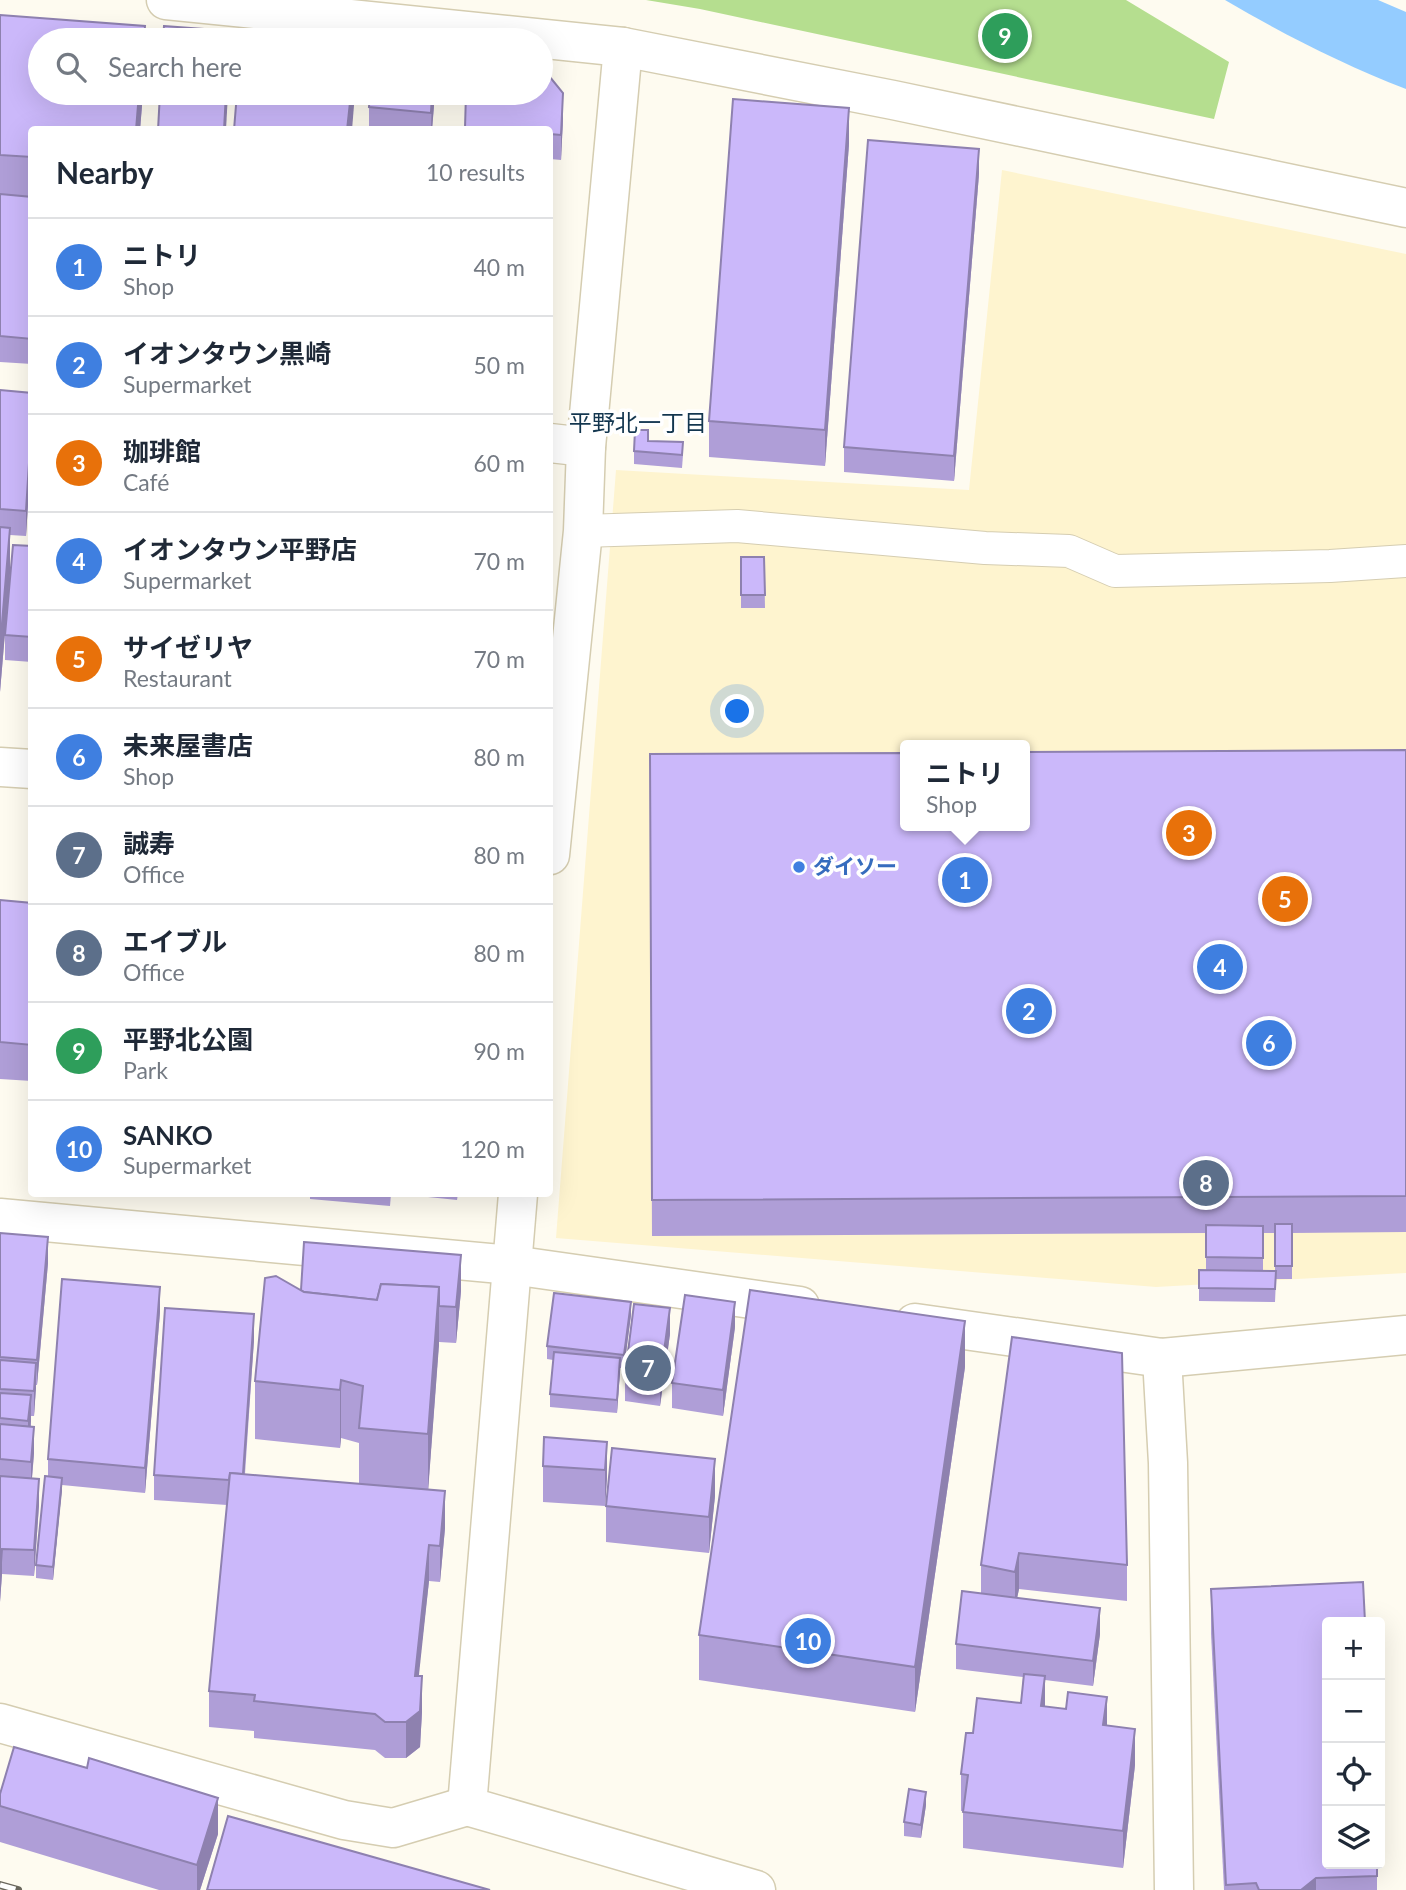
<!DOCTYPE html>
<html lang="en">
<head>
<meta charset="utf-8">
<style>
	body { margin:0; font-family:Lato,"Noto Sans JP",sans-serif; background:#f6f6f7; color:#1f2937 }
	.controls { position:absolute; right:21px; bottom:21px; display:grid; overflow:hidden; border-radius:7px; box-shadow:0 7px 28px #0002 }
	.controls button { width:63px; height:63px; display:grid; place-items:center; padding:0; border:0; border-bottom:2px solid #e0e1e3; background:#fff; color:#1f2937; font:35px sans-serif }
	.you { position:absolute; left:738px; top:712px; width:24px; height:24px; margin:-18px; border:5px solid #fff; border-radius:50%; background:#1a73e8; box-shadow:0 0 0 10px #1a73e833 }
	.badge { display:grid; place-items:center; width:46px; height:46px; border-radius:50%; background:#7c3aed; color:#fff; font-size:23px; font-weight:700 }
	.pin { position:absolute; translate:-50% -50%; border:4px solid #fff; box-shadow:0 2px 7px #0006 }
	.popup { position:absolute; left:900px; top:740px; width:130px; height:91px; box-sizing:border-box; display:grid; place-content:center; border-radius:7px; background:#fff; filter:drop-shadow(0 2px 5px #0005); font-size:23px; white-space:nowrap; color:#747a83 }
	.popup b { font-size:26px; color:#1f2937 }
	.popup::after { content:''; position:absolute; left:50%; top:100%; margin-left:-14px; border:14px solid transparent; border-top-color:#fff }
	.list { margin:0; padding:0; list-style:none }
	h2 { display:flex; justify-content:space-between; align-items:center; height:91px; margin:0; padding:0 28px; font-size:30px }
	h2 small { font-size:23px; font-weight:400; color:#747a83 }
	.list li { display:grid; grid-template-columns:46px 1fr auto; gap:21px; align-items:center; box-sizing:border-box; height:98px; padding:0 28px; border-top:2px solid #e0e1e3 }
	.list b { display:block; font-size:26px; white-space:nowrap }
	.list p { margin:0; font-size:23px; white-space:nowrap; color:#747a83 }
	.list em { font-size:23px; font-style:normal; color:#747a83 }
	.icon { flex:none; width:38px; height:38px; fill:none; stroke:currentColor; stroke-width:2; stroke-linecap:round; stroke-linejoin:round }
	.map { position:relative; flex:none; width:1406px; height:1890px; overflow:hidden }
	.search { position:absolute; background:#fff; box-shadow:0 7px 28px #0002; left:28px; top:28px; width:525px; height:77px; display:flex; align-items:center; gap:18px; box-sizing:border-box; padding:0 24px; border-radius:38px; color:#747a83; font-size:26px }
	.panel { position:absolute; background:#fff; box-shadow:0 7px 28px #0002; left:28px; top:126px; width:525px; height:1071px; border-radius:7px }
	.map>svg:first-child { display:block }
</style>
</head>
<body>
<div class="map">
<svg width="1406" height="1890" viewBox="0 0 1406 1890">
	<rect width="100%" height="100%" fill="#fefbf0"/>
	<path fill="#fef4cf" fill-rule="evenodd" d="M1002,170L1406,254V1273L1156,1287L556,1238L616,470L969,490ZM906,745H1024V826H906Z"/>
	<polygon fill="#b5de8f" points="646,0 1126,0 1229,62 1214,119 700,9"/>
	<path fill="#94ccff" d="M1225,0H1378L1406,12V89C1344,65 1283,34 1225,0Z"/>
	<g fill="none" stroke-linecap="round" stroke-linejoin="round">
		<defs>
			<polyline id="lane" points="583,531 737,526 985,548 1069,551 1115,571 1330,566 1406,561"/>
			<g id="street">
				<polyline points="550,443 586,447"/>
				<polyline points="0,767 32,769"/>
				<polyline points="0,1218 512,1265 800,1306"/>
				<polyline points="915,1323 1162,1358 1406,1335"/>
				<polyline points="1162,1358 1168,1463 1174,1890"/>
				<polyline points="0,1723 344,1820 393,1828 467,1806"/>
			</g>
			<g id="secondary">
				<polyline points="166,0 623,47 893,100 1406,208"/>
				<polyline points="550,855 583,531 586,447 623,47"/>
				<polyline points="518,1194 467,1806 756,1890"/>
			</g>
		</defs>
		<use href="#lane" stroke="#d5cdb1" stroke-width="34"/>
		<use href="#street" stroke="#d5cdb1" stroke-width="41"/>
		<use href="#secondary" stroke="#d5cdb1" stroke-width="41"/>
		<use href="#lane" stroke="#fff" stroke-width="32"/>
		<use href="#street" stroke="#fff" stroke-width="38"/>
		<use href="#secondary" stroke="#fff" stroke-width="38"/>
		<defs>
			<polyline id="rail" points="0,1885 18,1890"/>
		</defs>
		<use href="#rail" stroke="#69665c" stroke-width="8"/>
		<use href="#rail" stroke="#fff" stroke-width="5" stroke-dasharray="16" stroke-linecap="butt"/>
	</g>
	<g fill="#af9ed7" fill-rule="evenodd">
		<polygon points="0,15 145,40 143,93 140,130 32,130 32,364 0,362"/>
		<polygon points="435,93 432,130 369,130 369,107"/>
		<polygon points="466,93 563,118 561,160 550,159 550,130 465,130"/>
		<polygon points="849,144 825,466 709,457 709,421"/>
		<polygon points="979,174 954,481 844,472 844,447"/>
		<polygon points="0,390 32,393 32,440 26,536 10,535 10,573 0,692"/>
		<polygon points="648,441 683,455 682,468 634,464 634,451"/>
		<polygon points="32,499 32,662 5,660 5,635 31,546"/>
		<polygon points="741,557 764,557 765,608 741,608"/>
		<path d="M1406,750V1232L1292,1233V1279H1276L1275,1302L1199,1301V1270H1206V1233L652,1236L650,754ZM1263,1233H1275V1271H1263Z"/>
		<polygon points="0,900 32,903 32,1081 0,1079"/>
		<polygon points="310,1194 391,1194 390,1206 310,1199"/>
		<polygon points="399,1194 458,1194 457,1200"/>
		<polygon points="0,1233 48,1263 37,1385 36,1385 34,1416 31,1416 31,1427 34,1453 32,1479 39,1505 34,1576 2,1574 0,1602"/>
		<polygon points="301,1290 461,1291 456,1343 439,1342 428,1490 445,1528 440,1582 429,1581 418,1676 422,1712 420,1747 406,1758 385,1758 375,1750 254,1738 254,1731 209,1727 209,1691 227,1505 154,1500 154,1475 254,1340 245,1474 359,1484 359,1443 341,1438 340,1448 255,1439 255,1381"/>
		<polygon points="160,1312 145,1493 62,1485 53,1580 36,1578 36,1565 48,1477 48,1459"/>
		<polygon points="631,1315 624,1368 620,1368 617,1413 550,1407 550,1394 553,1360 547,1359 547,1346"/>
		<polygon points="735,1327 723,1416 672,1408 672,1383"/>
		<polygon points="670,1334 660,1406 625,1401 625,1376"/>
		<polygon points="1012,1337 1127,1565 1127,1601 1019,1589 1017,1598 1100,1634 1093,1686 1045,1680 1045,1706 1107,1725 1135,1765 1123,1868 963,1848 963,1811 961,1811 961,1774 973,1733 1021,1703 1023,1677 956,1669 956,1644 981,1593 981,1565"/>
		<polygon points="965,1367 915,1712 699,1680 699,1635"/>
		<polygon points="607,1442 607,1478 605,1506 543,1502 543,1466"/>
		<polygon points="715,1496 709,1553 606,1542 606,1506"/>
		<polygon points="1211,1589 1377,1864 1377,1890 1224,1890 1211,1634"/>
		<polygon points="0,1794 218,1834 200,1890 159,1890 0,1842"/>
		<polygon points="926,1805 921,1838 904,1836 904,1822"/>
	</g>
	<g fill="#8e81af">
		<polygon points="139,93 143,93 140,130 136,130"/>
		<polygon points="226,93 228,93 226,130 224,130"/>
		<polygon points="351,93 355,93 352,130 347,130"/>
		<polygon points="432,93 435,93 432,130 431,130"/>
		<polygon points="563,93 563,118 561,160 561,135"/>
		<polygon points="849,108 849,144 825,466 825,430"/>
		<polygon points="979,149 979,174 954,481 954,456"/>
		<polygon points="32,415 32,440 26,536 26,511"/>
		<polygon points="10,528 10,573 0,692 0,647"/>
		<polygon points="48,1237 48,1263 37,1385 37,1360"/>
		<polygon points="461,1255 461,1291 456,1343 456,1307"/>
		<polygon points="160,1287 160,1312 145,1493 145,1468"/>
		<polygon points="439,1287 439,1345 428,1492 428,1434"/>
		<polygon points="631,1302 631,1315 624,1368 624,1355"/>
		<polygon points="735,1302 735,1327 723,1416 723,1390"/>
		<polygon points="670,1308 670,1334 660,1406 660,1380"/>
		<polygon points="254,1314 254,1340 242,1506 242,1481"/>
		<polygon points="965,1321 965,1367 915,1712 915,1667"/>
		<polygon points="620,1358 620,1371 617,1413 617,1400"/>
		<polygon points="36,1363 36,1388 34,1416 34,1391"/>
		<polygon points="341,1380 341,1438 340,1448 340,1390"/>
		<polygon points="31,1395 31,1421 28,1447 28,1421"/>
		<polygon points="34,1427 34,1453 31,1488 31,1462"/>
		<polygon points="607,1442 607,1478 605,1506 605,1470"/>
		<polygon points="715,1459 715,1496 709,1553 709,1517"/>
		<polygon points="62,1478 62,1491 53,1580 53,1567"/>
		<polygon points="39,1479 39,1505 34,1576 34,1550"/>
		<polygon points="445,1491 445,1528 440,1582 440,1546"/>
		<polygon points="429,1545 429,1581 415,1712 415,1676"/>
		<polygon points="2,1549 2,1574 0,1602 0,1576"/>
		<polygon points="1019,1553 1019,1589 1015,1608 1015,1572"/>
		<polygon points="1100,1608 1100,1634 1093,1686 1093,1661"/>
		<polygon points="422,1676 422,1712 420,1747 406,1758 406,1722"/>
		<polygon points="1045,1676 1045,1713 1041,1706"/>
		<polygon points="1107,1697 1107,1733 1103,1725"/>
		<polygon points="1135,1729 1135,1765 1123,1868 1123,1831"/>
		<polygon points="926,1792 926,1805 921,1838 921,1825"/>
		<polygon points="218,1798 218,1834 200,1890 197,1890 197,1865"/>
		<polygon points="1316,1878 1316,1890 1301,1890"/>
	</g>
	<g fill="#cbb8fa" stroke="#8e81af" stroke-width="2">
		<polygon points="0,15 145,26 144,40 40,40 40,93 139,93 136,130 32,130 32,157 0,155"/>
		<polygon points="164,26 230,31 229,40 163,40"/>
		<polygon points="243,31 339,40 242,40"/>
		<polygon points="376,35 437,40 376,40"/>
		<polygon points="541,66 563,93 561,135 550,134 550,130 491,130 465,128 466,93 541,93"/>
		<polygon points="160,93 226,93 224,130 158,130"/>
		<polygon points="237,93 351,93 347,130 234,130"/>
		<polygon points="370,93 432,93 431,113 369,107"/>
		<polygon points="733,99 849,108 825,430 709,421"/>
		<polygon points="387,127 414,130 386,130"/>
		<polygon points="868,140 979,149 954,456 844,447"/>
		<polygon points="0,194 32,197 32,339 0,336"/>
		<polygon points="0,390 32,393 32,415 26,511 0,509"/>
		<polygon points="635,430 648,430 648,441 683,442 682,455 634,451"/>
		<polygon points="0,527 10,528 0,647"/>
		<polygon points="13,545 32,546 32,637 5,635"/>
		<polygon points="741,557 764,557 765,595 741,595"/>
		<polygon points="1406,750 1406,1196 652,1200 650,754 906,753 906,826 1025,826 1025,752"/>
		<polygon points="0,900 32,903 32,1045 0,1042"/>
		<rect x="1275" y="1224" width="17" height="42"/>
		<polygon points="1206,1225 1263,1226 1263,1258 1206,1257"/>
		<polygon points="0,1233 48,1237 37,1360 0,1357"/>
		<polygon points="304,1242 461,1255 456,1307 439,1306 439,1287 381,1284 377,1300 304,1292 301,1290"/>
		<polygon points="1199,1270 1276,1271 1275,1289 1199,1288"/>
		<polygon points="276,1276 304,1292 377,1300 381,1284 439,1287 428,1434 359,1428 363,1386 341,1380 340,1390 255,1381 265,1278"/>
		<polygon points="62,1279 160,1287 145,1468 48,1459"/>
		<polygon points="750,1290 965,1321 915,1667 699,1635"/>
		<polygon points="554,1293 631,1302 624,1355 547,1346"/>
		<polygon points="685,1295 735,1302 723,1390 672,1383"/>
		<polygon points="634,1304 670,1308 660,1380 625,1376"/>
		<polygon points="165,1308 254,1314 243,1474 230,1473 229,1480 154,1475"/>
		<polygon points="1012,1337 1122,1353 1127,1565 1019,1553 1015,1572 981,1565"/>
		<polygon points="554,1352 620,1358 617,1400 550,1394"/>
		<polygon points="0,1360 36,1363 34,1391 0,1389"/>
		<polygon points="0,1393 31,1395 28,1421 0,1418"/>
		<polygon points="0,1424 34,1427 31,1462 0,1459"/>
		<polygon points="544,1437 607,1442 605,1470 543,1466"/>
		<polygon points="612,1448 715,1459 709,1517 606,1506"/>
		<polygon points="230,1473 445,1491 440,1546 429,1545 415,1676 422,1676 420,1711 406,1722 385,1722 375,1714 254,1701 255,1695 209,1691"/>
		<polygon points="0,1476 39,1479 34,1550 2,1549 0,1576"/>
		<polygon points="45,1476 62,1478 53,1567 36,1565"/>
		<polygon points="1363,1582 1365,1622 1327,1622 1327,1864 1377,1864 1377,1876 1316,1878 1301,1890 1259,1890 1256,1883 1226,1885 1211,1589"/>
		<polygon points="962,1591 1100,1608 1093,1661 956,1644"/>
		<polygon points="1024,1674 1045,1676 1041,1706 1066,1709 1068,1692 1107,1697 1103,1725 1135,1729 1123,1831 963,1812 968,1775 961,1774 966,1733 973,1733 977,1698 1021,1703"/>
		<polygon points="14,1747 87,1768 89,1758 218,1798 197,1865 0,1806 0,1794"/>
		<polygon points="909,1789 926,1792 921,1825 904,1822"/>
		<polygon points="228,1816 490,1890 207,1890"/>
	</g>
	<circle fill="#3f7fe0" stroke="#fff" stroke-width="2.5" cx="799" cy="867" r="7"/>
	<g text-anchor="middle" stroke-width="7" stroke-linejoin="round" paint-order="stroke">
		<g font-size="21" font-weight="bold" fill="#366cbe" stroke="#fff" text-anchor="start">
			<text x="813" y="874">ダイソー</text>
		</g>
		<g font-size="23" fill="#13364f" stroke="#fff">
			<text x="638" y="431">平野北一丁目</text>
		</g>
	</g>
</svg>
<div class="controls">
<button>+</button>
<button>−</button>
<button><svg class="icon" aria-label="locate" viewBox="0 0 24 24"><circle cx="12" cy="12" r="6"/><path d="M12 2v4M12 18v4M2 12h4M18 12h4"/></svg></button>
<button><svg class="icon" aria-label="layers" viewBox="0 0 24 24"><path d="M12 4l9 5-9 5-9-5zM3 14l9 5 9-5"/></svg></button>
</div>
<div class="you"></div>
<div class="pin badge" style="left:965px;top:880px;background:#3f7fe0">1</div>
<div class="popup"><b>ニトリ</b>Shop</div>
<div class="pin badge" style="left:1029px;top:1011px;background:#3f7fe0">2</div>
<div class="pin badge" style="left:1189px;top:833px;background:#e8710a">3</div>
<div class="pin badge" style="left:1220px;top:967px;background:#3f7fe0">4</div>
<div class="pin badge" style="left:1285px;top:899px;background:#e8710a">5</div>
<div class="pin badge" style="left:1269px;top:1043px;background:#3f7fe0">6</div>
<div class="pin badge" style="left:648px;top:1368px;background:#5c6f8a">7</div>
<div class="pin badge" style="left:1206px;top:1183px;background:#5c6f8a">8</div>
<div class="pin badge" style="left:1005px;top:36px;background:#2e9e5b">9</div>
<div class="pin badge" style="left:808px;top:1641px;background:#3f7fe0">10</div>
<div class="search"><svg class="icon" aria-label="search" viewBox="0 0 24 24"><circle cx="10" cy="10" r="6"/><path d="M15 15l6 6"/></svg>Search here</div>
<section class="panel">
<h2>Nearby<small>10 results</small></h2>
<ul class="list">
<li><span class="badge" style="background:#3f7fe0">1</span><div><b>ニトリ</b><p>Shop</p></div><em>40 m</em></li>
<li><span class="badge" style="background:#3f7fe0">2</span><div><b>イオンタウン黒崎</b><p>Supermarket</p></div><em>50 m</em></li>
<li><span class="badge" style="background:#e8710a">3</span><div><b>珈琲館</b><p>Café</p></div><em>60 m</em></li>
<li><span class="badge" style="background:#3f7fe0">4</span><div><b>イオンタウン平野店</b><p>Supermarket</p></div><em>70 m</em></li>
<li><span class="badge" style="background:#e8710a">5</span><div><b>サイゼリヤ</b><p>Restaurant</p></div><em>70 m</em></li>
<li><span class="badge" style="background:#3f7fe0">6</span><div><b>未来屋書店</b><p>Shop</p></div><em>80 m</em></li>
<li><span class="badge" style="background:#5c6f8a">7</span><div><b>誠寿</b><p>Office</p></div><em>80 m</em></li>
<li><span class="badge" style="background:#5c6f8a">8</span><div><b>エイブル</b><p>Office</p></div><em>80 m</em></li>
<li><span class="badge" style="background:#2e9e5b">9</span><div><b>平野北公園</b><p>Park</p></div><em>90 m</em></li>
<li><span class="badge" style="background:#3f7fe0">10</span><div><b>SANKO</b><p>Supermarket</p></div><em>120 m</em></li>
</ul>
</section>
</div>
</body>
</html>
